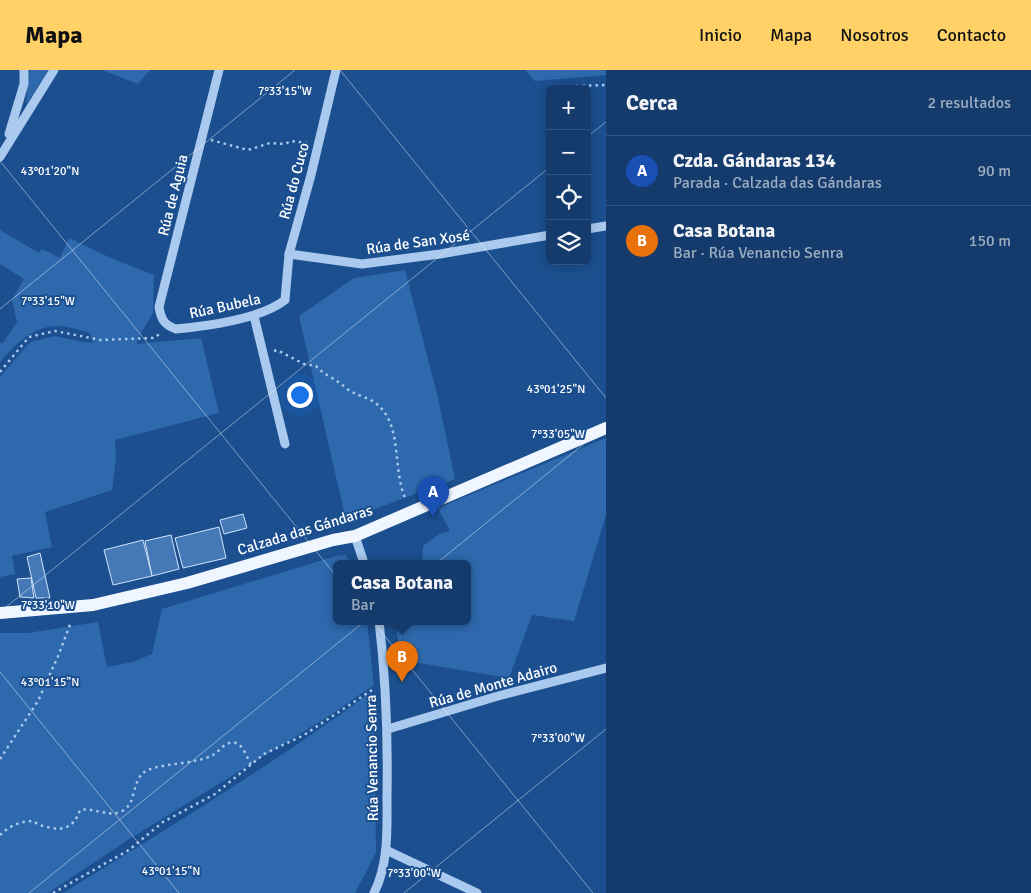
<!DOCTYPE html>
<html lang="es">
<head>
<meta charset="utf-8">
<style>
	body { margin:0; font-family:Signika,sans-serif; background:#214673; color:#f1f3f6 }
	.controls { position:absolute; right:15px; top:15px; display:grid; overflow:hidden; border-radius:8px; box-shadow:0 2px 12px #0003 }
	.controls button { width:45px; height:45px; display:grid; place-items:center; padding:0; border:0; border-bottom:1px solid #33557e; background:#143b6b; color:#f1f3f6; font:25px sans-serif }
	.you { position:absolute; left:299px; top:324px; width:18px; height:18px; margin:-12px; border:4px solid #fff; border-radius:50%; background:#1a73e8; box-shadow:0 0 0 8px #1a73e833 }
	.badge { display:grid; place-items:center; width:32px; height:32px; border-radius:50%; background:#ffd166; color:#fff; font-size:16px; font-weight:700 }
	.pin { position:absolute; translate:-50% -41px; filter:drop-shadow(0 1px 2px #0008) }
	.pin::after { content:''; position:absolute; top:26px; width:18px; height:15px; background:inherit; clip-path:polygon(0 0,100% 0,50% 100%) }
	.popup { position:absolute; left:333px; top:490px; width:138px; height:65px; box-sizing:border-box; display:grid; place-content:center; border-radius:8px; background:#143b6b; filter:drop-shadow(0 1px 4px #0005); font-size:16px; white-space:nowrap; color:#9dadc1 }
	.popup b { font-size:19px; color:#f1f3f6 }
	.popup::after { content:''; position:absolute; left:50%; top:100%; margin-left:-10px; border:10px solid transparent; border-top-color:#143b6b }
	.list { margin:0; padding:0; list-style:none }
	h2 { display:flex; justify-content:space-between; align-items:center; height:65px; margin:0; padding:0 20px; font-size:21px }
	h2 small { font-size:16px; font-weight:400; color:#9dadc1 }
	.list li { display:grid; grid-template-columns:32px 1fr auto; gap:15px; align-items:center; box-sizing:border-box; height:70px; padding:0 20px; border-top:1px solid #33557e }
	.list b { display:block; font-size:19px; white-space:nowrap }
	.list p { margin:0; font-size:16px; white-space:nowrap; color:#9dadc1 }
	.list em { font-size:16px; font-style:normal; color:#9dadc1 }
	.icon { flex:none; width:28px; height:28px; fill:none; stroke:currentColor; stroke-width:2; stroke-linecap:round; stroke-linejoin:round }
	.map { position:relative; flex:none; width:606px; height:823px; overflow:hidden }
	header { display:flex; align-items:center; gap:30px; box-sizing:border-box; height:70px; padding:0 25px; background:#ffd166; color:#111 }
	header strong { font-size:24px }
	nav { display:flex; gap:28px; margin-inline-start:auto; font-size:18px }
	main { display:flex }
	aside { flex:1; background:#143b6b }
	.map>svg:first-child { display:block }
</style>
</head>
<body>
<header>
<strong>Mapa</strong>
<nav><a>Inicio</a><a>Mapa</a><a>Nosotros</a><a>Contacto</a></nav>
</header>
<main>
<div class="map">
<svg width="606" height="823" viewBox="0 0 606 823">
	<rect width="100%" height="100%" fill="#1b4f8f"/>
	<g fill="#2e69ad">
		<polygon points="30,0 48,0 27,34 26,30"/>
		<polygon points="102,0 150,0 138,14"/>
		<polygon points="525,0 606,0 606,5 535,11"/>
		<path d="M0,160L39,183L42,179L60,188L69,168L113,189L154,205L153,243L137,270V274L201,268L219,343L115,370L116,389L112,420L45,442L52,477L12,486L15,504L0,507V307L30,272L55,266L83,272L93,273L90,263C80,260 68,256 59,256C32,256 16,274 0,292V273H3L17,252L12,230L24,209L0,194Z"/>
		<polygon points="405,200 438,328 455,409 346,450 299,246 354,208"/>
		<polygon points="606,368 606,445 574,551 532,545 509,608 401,590 395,551 467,551 467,493 422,493 423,476 439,464 450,461 438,438"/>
		<polygon points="346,485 349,493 337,493 337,551 367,551 374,615 329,646 131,768 48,823 0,823 0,563 28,563 98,552 107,597 133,592 152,584 162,539 336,486"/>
		<path d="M370,623L374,626L376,783L355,823H63C166,759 272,695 370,623Z"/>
	</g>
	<g fill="#4478b7" stroke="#cfe3fa">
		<polygon points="243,444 247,458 224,464 220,450"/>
		<polygon points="219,457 226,488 183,498 175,468"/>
		<polygon points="171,465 179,499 152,506 145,471"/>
		<polygon points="143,470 152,506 113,515 104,480"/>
		<polygon points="40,483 50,528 36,528 27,487"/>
		<polygon points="31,508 34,528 20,527 17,509"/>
	</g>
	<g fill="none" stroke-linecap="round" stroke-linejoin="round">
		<g stroke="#a9c9ee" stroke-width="2.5" stroke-dasharray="2.5 4" stroke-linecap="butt">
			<polyline points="576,16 606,15"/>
			<polyline points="211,70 248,80 270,73 285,74 291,71 307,73"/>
			<path d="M274,281L277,280L304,294L316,296C323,304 332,307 341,314C344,316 347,319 350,321C359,326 370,328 378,335C403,357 392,401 406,430"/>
			<polyline points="0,302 29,267 55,261 101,270 154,268 162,262"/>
			<polyline points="0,689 38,631 59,584 71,552"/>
			<path d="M0,765C8,757 20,751 32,751C35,752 39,755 43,756C61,761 73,760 80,740C95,737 110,749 124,740C136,732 132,713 143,703C154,693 195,695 213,685C220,681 226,670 236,673C244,676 247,688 251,695"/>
			<polyline points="53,823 129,780 163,752 215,724 264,684 304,665 375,618"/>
		</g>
		<g stroke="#a9c9ee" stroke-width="9">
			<path d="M219,0L159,237C161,249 164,255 176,259C207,256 261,249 285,230L289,184L311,105L336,0"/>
			<polyline points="9,64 24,14 24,0"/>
			<polyline points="0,87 54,0"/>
			<polyline points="587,159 606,156"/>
			<polyline points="289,184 362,194 440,184 550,165"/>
			<polyline points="254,246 285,374"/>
			<polyline points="355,466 364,493"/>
			<polyline points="388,659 498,626 606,598"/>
			<polyline points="386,780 477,823"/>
			<path d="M374,823C389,793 387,758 387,726C388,667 386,609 379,551"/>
		</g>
		<polyline stroke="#f0f6ff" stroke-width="12" points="0,543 93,535 187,513 333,470 355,466 606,358"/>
	</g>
	<path fill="none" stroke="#fff" stroke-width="1" stroke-opacity="0.45" d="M340,0L606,328M587,67L606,52M0,91L593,823M0,239L295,0M0,542L550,97M0,602L179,823M29,823L606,356M404,823L606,659"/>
	<g text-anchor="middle" stroke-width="4" stroke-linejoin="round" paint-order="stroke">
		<g font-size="15" fill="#fff" stroke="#1b4f8f">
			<text transform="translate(294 111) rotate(-75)" y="5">Rúa do Cuco</text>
			<text transform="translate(173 125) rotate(-76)" y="5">Rúa de Aguia</text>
			<text transform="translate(418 172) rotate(-8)" y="5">Rúa de San Xosé</text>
			<text transform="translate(225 236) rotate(-12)" y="5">Rúa Bubela</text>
			<text transform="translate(305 460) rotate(-17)" y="5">Calzada das Gándaras</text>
			<text transform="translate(493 615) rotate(-16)" y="5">Rúa de Monte Adairo</text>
			<text transform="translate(372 688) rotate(-91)" y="5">Rúa Venancio Senra</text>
		</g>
	</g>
	<g font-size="12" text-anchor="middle" fill="#fff" stroke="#1b4f8f" stroke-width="4" stroke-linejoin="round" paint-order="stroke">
		<text x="285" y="25">7°33'15"W</text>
		<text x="50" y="105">43°01'20"N</text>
		<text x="48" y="235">7°33'15"W</text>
		<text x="556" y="323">43°01'25"N</text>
		<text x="558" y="368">7°33'05"W</text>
		<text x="48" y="539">7°33'10"W</text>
		<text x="50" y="616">43°01'15"N</text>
		<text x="558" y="672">7°33'00"W</text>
		<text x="171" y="805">43°01'15"N</text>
		<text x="414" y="807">7°33'00"W</text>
	</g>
</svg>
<div class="controls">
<button>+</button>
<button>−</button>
<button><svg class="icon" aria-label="locate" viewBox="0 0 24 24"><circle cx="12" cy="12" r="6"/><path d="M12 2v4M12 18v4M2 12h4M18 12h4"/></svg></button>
<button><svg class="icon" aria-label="layers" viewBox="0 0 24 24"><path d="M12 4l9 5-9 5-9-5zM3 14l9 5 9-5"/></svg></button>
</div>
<div class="you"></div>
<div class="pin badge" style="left:433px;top:447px;background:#1a4fb4">A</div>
<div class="pin badge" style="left:402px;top:612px;background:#e8710a">B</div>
<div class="popup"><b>Casa Botana</b>Bar</div>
</div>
<aside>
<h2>Cerca<small>2 resultados</small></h2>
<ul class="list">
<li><span class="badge" style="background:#1a4fb4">A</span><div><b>Czda. Gándaras 134</b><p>Parada · Calzada das Gándaras</p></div><em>90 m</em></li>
<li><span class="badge" style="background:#e8710a">B</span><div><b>Casa Botana</b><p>Bar · Rúa Venancio Senra</p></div><em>150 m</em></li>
</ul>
</aside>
</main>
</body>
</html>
